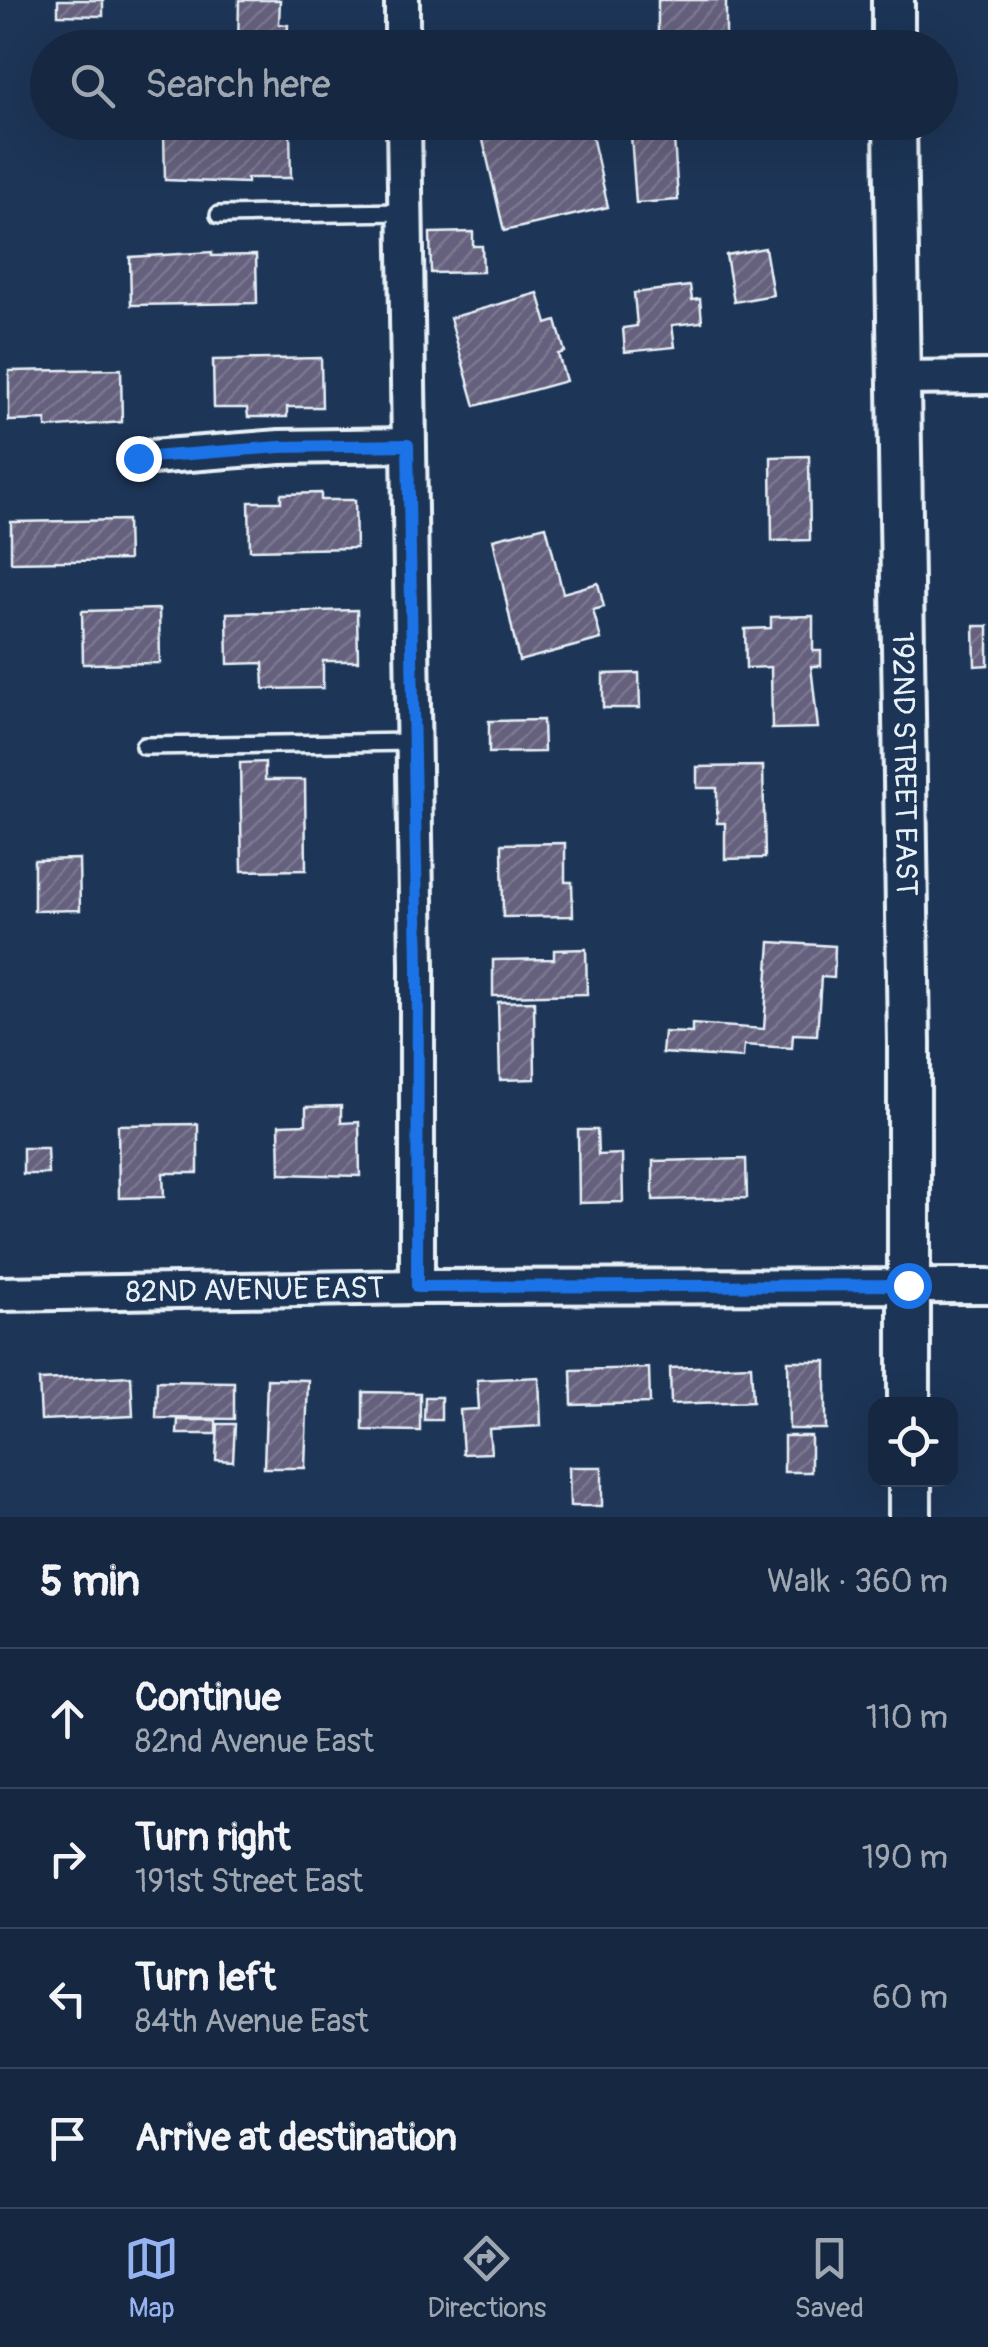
<!DOCTYPE html>
<html lang="en">
<head>
<meta charset="utf-8">
<style>
	body { margin:0; font-family:Pangolin,sans-serif; background:#1f3048; color:#f1f3f6 }
	.controls { position:absolute; right:30px; bottom:30px; display:grid; overflow:hidden; border-radius:20px; box-shadow:0 10px 40px #0002 }
	.controls button { width:90px; height:90px; display:grid; place-items:center; padding:0; border:0; border-bottom:2px solid #35445a; background:#162841; color:#f1f3f6; font:50px sans-serif }
	.stop { position:absolute; width:30px; height:30px; margin:-22px; border:8px solid #1a73e8; border-radius:50%; background:#fff }
	.stop.end { background:#1a73e8; border-color:#fff; box-shadow:0 2px 10px #0008 }
	.list { margin:0; padding:0; list-style:none }
	h2 { display:flex; justify-content:space-between; align-items:center; height:130px; margin:0; padding:0 40px; font-size:42px }
	h2 small { font-size:32px; font-weight:400; color:#9ea6b1 }
	.list li { display:grid; grid-template-columns:65px 1fr auto; gap:30px; align-items:center; box-sizing:border-box; height:140px; padding:0 40px; border-top:2px solid #35445a }
	.list b { display:block; font-size:38px; white-space:nowrap }
	.list p { margin:0; font-size:32px; white-space:nowrap; color:#9ea6b1 }
	.list em { font-size:32px; font-style:normal; color:#9ea6b1 }
	.icon { flex:none; width:55px; height:55px; fill:none; stroke:currentColor; stroke-width:2; stroke-linecap:round; stroke-linejoin:round }
	.map { position:relative; flex:none; width:988px; height:1517px; overflow:hidden }
	.search { position:absolute; background:#162841; box-shadow:0 10px 40px #0002; left:30px; right:30px; top:30px; height:110px; display:flex; align-items:center; gap:25px; box-sizing:border-box; padding:0 35px; border-radius:55px; color:#9ea6b1; font-size:38px }
	.sheet { height:690px; background:#162841 }
	nav { display:flex; justify-content:space-around; align-items:center; box-sizing:border-box; height:140px; border-top:2px solid #35445a; background:#162841; font-size:28px; color:#9ea6b1 }
	nav a { display:grid; justify-items:center; gap:5px }
	nav .on { color:#95b2f1 }
	.map>svg:first-child { display:block }
</style>
</head>
<body>
<div class="map">
<svg width="988" height="1517" viewBox="0 0 988 1517">
	<defs>
		<pattern id="building-hatch" width="6" height="6" patternUnits="userSpaceOnUse" patternTransform="scale(2.5)"><rect width="6" height="6" fill="#65617d"/><path d="M-1 1l2-2M0 6l6-6M5 7l2-2" fill="none" stroke="#7b7890"/></pattern>
	</defs>
	<rect width="100%" height="100%" fill="#1d3557"/>
	<filter id="ink" filterUnits="userSpaceOnUse"><feTurbulence type="fractalNoise" baseFrequency=".01" numOctaves="2"/><feDisplacementMap in="SourceGraphic" scale="20" xChannelSelector="R" yChannelSelector="G"/><feConvolveMatrix kernelMatrix="1 2 1 2 8 2 1 2 1" color-interpolation-filters="sRGB"/></filter>
	<g filter="url(#ink)">
		<g fill="url(#building-hatch)" stroke="#e8f1f8" stroke-width="2.5">
			<polygon points="58,0 103,0 103,16 58,15"/>
			<polygon points="239,0 280,0 279,24 288,25 287,41 276,41 275,48 238,48"/>
			<polygon points="658,0 726,0 726,35 658,37"/>
			<polygon points="589,122 608,207 504,231 479,123"/>
			<polygon points="630,122 673,122 678,200 636,203"/>
			<polygon points="290,130 291,178 247,178 247,183 165,180 164,132"/>
			<polygon points="473,232 473,246 482,246 483,272 431,273 430,233"/>
			<polygon points="765,248 773,295 734,302 726,255"/>
			<polygon points="212,252 212,256 256,255 257,303 131,305 130,257"/>
			<polygon points="690,286 692,300 700,299 702,322 672,325 675,347 625,352 623,328 637,326 634,293"/>
			<polygon points="538,293 547,324 556,321 565,352 558,354 566,381 475,406 450,318"/>
			<polygon points="321,358 322,407 287,407 287,417 248,417 247,408 214,408 213,360"/>
			<polygon points="121,369 122,422 46,428 46,420 9,421 9,371"/>
			<polygon points="809,456 810,540 772,541 771,457"/>
			<polygon points="321,493 321,500 355,500 356,548 250,550 249,502 281,502 281,494"/>
			<polygon points="127,520 128,560 11,562 11,522"/>
			<polygon points="546,526 563,593 598,583 604,607 593,610 601,639 519,661 493,539"/>
			<polygon points="159,609 160,663 83,664 82,611"/>
			<polygon points="357,610 358,661 323,661 323,688 264,689 263,663 228,664 227,613"/>
			<polygon points="813,616 813,651 821,651 821,666 811,666 818,728 772,729 771,667 746,668 745,629 771,628 771,617"/>
			<polygon points="974,626 988,626 988,665 975,666"/>
			<polygon points="639,673 640,708 603,708 603,674"/>
			<polygon points="543,720 544,752 489,753 489,721"/>
			<polygon points="265,762 265,780 305,780 306,870 242,871 240,763"/>
			<polygon points="763,766 765,858 725,859 725,823 717,823 717,788 697,788 697,767"/>
			<polygon points="565,843 565,882 572,882 573,916 503,917 502,844"/>
			<polygon points="79,859 80,910 34,911 34,860"/>
			<polygon points="770,942 835,946 834,978 821,977 817,1035 793,1034 792,1048 744,1045 743,1058 662,1053 664,1032 692,1033 692,1024 764,1029"/>
			<polygon points="586,949 587,994 493,996 493,960 554,959 554,950"/>
			<polygon points="534,1001 535,1079 500,1080 498,1002"/>
			<polygon points="341,1106 341,1123 359,1122 360,1176 280,1174 279,1125 306,1124 306,1107"/>
			<polygon points="198,1124 198,1173 163,1173 164,1197 119,1198 118,1125"/>
			<polygon points="578,1130 597,1130 598,1155 622,1154 623,1202 579,1203"/>
			<polygon points="23,1148 47,1148 48,1174 23,1174"/>
			<polygon points="746,1159 747,1198 653,1200 653,1161"/>
			<polygon points="788,1361 826,1361 826,1429 789,1429"/>
			<polygon points="751,1365 753,1401 671,1404 670,1368"/>
			<polygon points="649,1368 650,1403 572,1405 571,1370"/>
			<polygon points="131,1376 133,1416 41,1420 39,1380"/>
			<polygon points="539,1377 541,1426 489,1429 491,1453 463,1454 460,1410 479,1409 477,1380"/>
			<polygon points="267,1379 308,1380 305,1468 264,1468"/>
			<polygon points="157,1381 234,1382 234,1419 156,1418"/>
			<polygon points="363,1392 420,1393 420,1431 363,1430"/>
			<polygon points="425,1397 441,1397 441,1420 424,1420"/>
			<polygon points="178,1420 216,1420 216,1434 177,1434"/>
			<polygon points="218,1424 235,1424 233,1461 216,1460"/>
			<rect x="784" y="1436" width="27" height="36"/>
			<polygon points="569,1467 602,1467 602,1506 570,1506"/>
		</g>
		<g fill="none" stroke-linecap="round" stroke-linejoin="round">
			<defs>
				<g id="service">
					<polyline points="219,215 405,212"/>
					<polyline points="144,746 414,742"/>
				</g>
				<g id="minor">
					<polyline points="402,0 402,48"/>
					<polyline points="404,122 417,965 417,1287"/>
					<polyline points="899,378 988,377"/>
					<polyline points="138,458 280,447 408,445"/>
					<path id="s1" d="M0,1294L417,1287L988,1286"/>
				</g>
				<g id="tertiary">
					<polyline points="893,0 893,48"/>
					<path id="s2" d="M895,122L909,1043V1404"/>
					<polyline points="910,1480 910,1517"/>
				</g>
			</defs>
			<use href="#service" stroke="#e8f1f8" stroke-width="22"/>
			<use href="#minor" stroke="#e8f1f8" stroke-width="40"/>
			<use href="#tertiary" stroke="#e8f1f8" stroke-width="48"/>
			<use href="#service" stroke="#1d3557" stroke-width="15"/>
			<use href="#minor" stroke="#1d3557" stroke-width="32"/>
			<use href="#tertiary" stroke="#1d3557" stroke-width="40"/>
		</g>
	</g>
	<g fill="none" stroke-linecap="round" stroke-linejoin="round" filter="url(#ink)">
		<polyline stroke="#1a73e8" stroke-width="12" points="138,458 280,447 408,445 418,965 417,1287 908,1285"/>
	</g>
	<g text-anchor="middle" stroke-width="8" stroke-linejoin="round" paint-order="stroke">
		<g font-size="30" fill="#e8f1f8" stroke="#1d3557">
			<text dy="10" stroke="none"><textPath href="#s2" startOffset="642">192ND STREET EAST</textPath></text>
			<text dy="10" stroke="none"><textPath href="#s1" startOffset="255">82ND AVENUE EAST</textPath></text>
		</g>
	</g>
</svg>
<div class="controls">
<button><svg class="icon" aria-label="locate" viewBox="0 0 24 24"><circle cx="12" cy="12" r="6"/><path d="M12 2v4M12 18v4M2 12h4M18 12h4"/></svg></button>
</div>
<div class="stop" style="left:908px;top:1285px"></div>
<div class="stop end" style="left:138px;top:458px"></div>
<div class="search"><svg class="icon" aria-label="search" viewBox="0 0 24 24"><circle cx="10" cy="10" r="6"/><path d="M15 15l6 6"/></svg>Search here</div>
</div>
<section class="sheet">
<h2>5 min<small>Walk · 360 m</small></h2>
<ul class="list">
<li><svg class="icon" aria-label="ahead" viewBox="0 0 24 24"><path d="M12 20V5M6 11l6-6 6 6"/></svg><div><b>Continue</b><p>82nd Avenue East</p></div><em>110 m</em></li>
<li><svg class="icon" aria-label="right" viewBox="0 0 24 24"><path d="M7 20v-9h11M14 6l5 5-5 5"/></svg><div><b>Turn right</b><p>191st Street East</p></div><em>190 m</em></li>
<li><svg class="icon" aria-label="left" viewBox="0 0 24 24"><path d="M17 20v-9H6M10 6l-5 5 5 5"/></svg><div><b>Turn left</b><p>84th Avenue East</p></div><em>60 m</em></li>
<li><svg class="icon" aria-label="arrive" viewBox="0 0 24 24"><path d="M6 21V4h12l-3 4 3 4H6"/></svg><div><b>Arrive at destination</b></div></li>
</ul>
</section>
<nav>
<a class="on"><svg class="icon" aria-label="map" viewBox="0 0 24 24"><path d="M3 6l6-2 6 2 6-2v14l-6 2-6-2-6 2zM9 4v14M15 6v14"/></svg>Map</a>
<a><svg class="icon" aria-label="directions" viewBox="0 0 24 24"><path d="M12 3l9 9-9 9-9-9zM9 14v-3h6M13 9l2 2-2 2"/></svg>Directions</a>
<a><svg class="icon" aria-label="saved" viewBox="0 0 24 24"><path d="M7 4h10v16l-5-4-5 4z"/></svg>Saved</a>
</nav>
</body>
</html>
